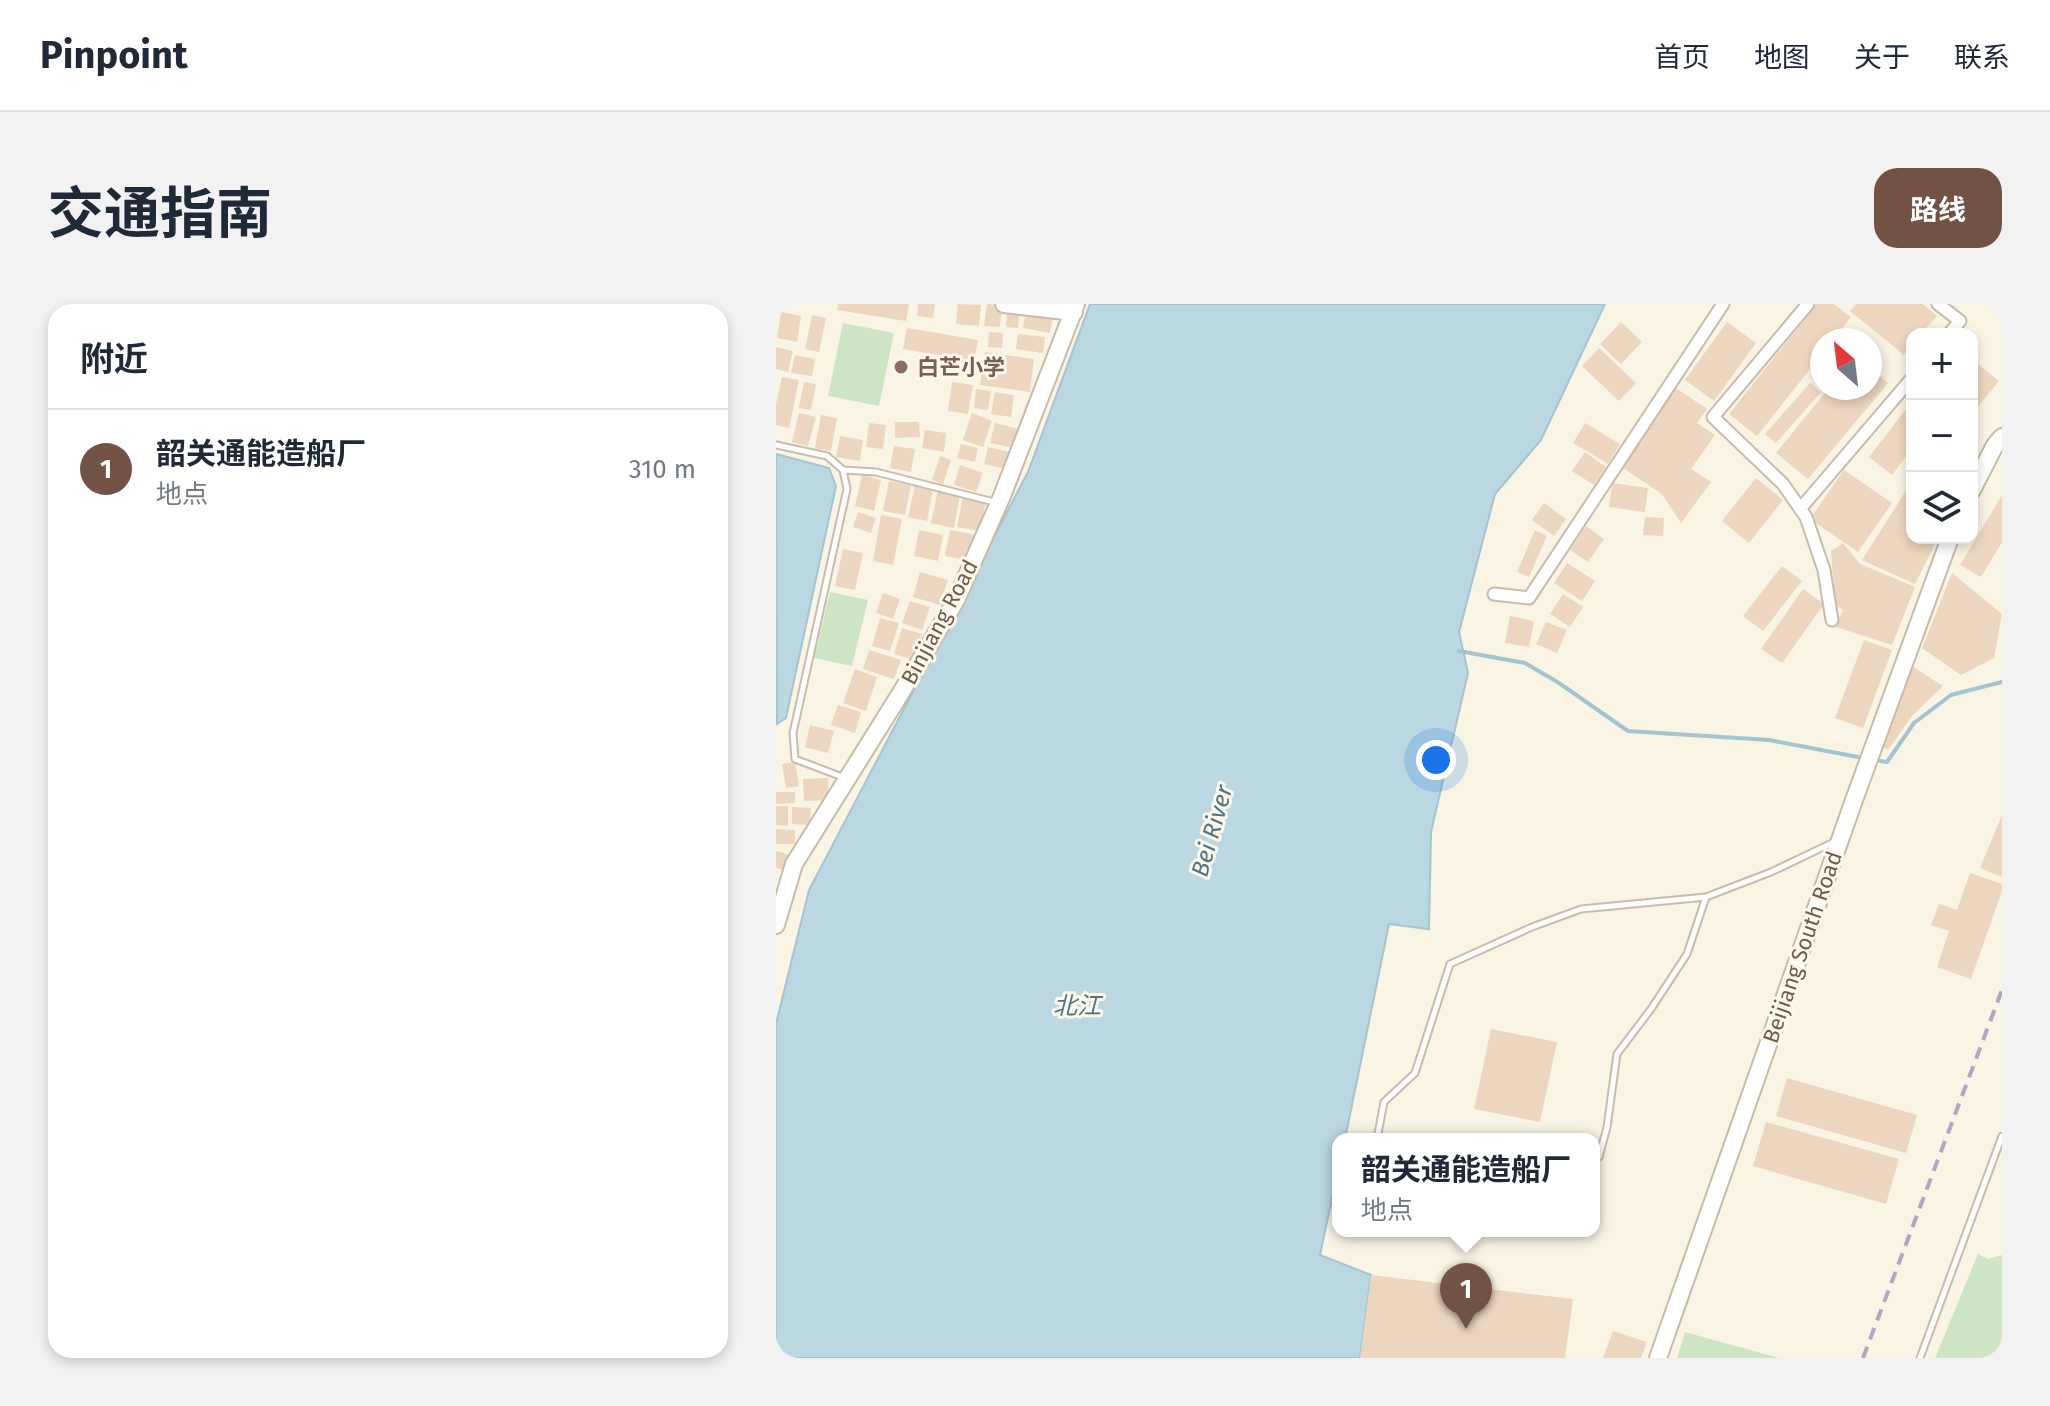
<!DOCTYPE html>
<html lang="zh">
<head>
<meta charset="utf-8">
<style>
	body { margin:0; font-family:"Fira Sans","Noto Sans SC",sans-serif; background:#f2f2f3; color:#1f2937 }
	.controls { position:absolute; right:24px; top:24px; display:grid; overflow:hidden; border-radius:16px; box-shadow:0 4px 12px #0003 }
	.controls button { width:72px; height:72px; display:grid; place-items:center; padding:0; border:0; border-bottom:2px solid #e0e1e3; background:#fff; color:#1f2937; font:40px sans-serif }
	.compass { position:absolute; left:1034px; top:24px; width:72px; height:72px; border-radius:50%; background:#fff; box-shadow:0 4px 12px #0003; rotate:332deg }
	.you { position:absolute; left:660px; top:456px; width:28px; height:28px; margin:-20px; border:6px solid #fff; border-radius:50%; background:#1a73e8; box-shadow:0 0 0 12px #1a73e833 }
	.badge { display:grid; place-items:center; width:52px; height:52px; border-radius:50%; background:#725245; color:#fff; font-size:26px; font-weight:700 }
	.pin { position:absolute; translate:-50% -66px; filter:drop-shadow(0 2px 4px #0008) }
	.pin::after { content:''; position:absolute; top:42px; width:28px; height:24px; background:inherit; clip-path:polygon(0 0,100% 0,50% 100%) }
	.popup { position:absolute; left:556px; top:829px; width:268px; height:104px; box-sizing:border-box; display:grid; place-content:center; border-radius:16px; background:#fff; filter:drop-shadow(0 2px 6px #0005); font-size:26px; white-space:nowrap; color:#747a83 }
	.popup b { font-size:30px; color:#1f2937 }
	.popup::after { content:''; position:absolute; left:50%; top:100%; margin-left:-16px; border:16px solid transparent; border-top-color:#fff }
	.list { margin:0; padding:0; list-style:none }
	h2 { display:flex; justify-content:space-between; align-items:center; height:104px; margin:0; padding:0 32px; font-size:34px }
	h2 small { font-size:26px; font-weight:400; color:#747a83 }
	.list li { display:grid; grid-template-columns:52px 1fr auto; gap:24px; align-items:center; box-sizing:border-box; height:120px; padding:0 32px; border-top:2px solid #e0e1e3 }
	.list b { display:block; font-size:30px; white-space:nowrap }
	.list p { margin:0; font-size:26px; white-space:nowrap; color:#747a83 }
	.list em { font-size:26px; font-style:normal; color:#747a83 }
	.icon { flex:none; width:44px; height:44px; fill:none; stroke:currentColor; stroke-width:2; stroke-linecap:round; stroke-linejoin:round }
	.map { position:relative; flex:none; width:1226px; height:1054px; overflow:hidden; border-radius:24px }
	header { display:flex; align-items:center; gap:48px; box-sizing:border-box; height:112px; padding:0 40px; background:#fff; border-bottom:2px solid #e0e1e3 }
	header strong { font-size:38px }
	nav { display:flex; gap:44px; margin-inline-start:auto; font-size:28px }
	.intro { display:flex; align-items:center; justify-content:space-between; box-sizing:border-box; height:192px; padding:0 48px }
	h1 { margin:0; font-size:56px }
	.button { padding:20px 36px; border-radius:24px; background:#725245; color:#fff; font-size:28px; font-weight:700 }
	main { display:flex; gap:48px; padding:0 48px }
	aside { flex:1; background:#fff; border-radius:24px; box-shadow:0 4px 12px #0003 }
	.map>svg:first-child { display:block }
</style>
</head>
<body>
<header>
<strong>Pinpoint</strong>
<nav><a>首页</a><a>地图</a><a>关于</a><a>联系</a></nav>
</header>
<div class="intro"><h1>交通指南</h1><a class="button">路线</a></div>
<main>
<aside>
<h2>附近<small></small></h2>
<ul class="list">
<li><span class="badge">1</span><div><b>韶关通能造船厂</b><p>地点</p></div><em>310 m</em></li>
</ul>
</aside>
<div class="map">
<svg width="1226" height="1054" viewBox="0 0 1226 1054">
	<rect width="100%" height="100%" fill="#f9f4e4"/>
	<g fill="#cee5c5">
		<polygon points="67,19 118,29 103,102 52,92"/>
		<polygon points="54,288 92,296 76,362 38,354"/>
		<polygon points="1202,950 1212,955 1226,951 1226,1054 1159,1054"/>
		<polygon points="909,1028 1003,1054 901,1054"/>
	</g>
	<g fill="#bbd7e1" stroke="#a3c4d1" stroke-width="2">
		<polygon points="314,0 829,0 765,136 719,190 683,328 692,369 655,528 653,625 613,620 569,835 562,835 562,866 544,951 595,971 584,1054 0,1054 0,720 33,586 252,168"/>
		<polygon points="0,150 53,164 60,182 10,414 1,420"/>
	</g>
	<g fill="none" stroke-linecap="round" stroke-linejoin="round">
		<g stroke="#a3c4d1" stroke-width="4">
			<polyline points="683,347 749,359 783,379 852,427 993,436 1082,453"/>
			<polyline points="1104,457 1111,458 1138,419 1175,391 1226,378"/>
		</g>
	</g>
	<g fill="#ecd6bf">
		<polygon points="62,0 133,0 130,17 61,6"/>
		<polygon points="142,0 159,0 157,14 141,12"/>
		<polygon points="182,0 205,1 203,22 180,20"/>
		<polygon points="211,0 226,1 224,23 208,22"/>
		<polygon points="1041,0 1058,0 1075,13 1057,36 1046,36 1046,50 981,132 953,110"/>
		<polygon points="1080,0 1147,0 1161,12 1145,30 1136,30 1136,41 1128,51 1074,7"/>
		<polygon points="231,3 244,4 242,24 230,23"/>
		<polygon points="250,6 277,11 274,29 247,24"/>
		<polygon points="5,8 25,12 21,38 1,34"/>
		<polygon points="36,11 50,14 43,48 29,45"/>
		<polygon points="845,18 866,38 845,60 824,40"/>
		<polygon points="951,18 980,39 938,97 909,76"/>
		<polygon points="131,24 202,36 198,57 127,45"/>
		<polygon points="213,28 227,29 226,44 212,43"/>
		<polygon points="242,30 269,33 267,49 240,45"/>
		<polygon points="0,43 17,47 12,68 0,65"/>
		<polygon points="823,44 860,79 843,97 806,62"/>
		<polygon points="209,48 258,55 254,88 204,81"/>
		<polygon points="19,51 39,55 36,72 15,69"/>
		<polygon points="1196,55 1223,77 1196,110"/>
		<polygon points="1094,64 1112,79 1032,175 1000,149 1053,84 1094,84"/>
		<polygon points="6,73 23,76 13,124 0,121 0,100"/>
		<polygon points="28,78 40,80 35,106 23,104"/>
		<polygon points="176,78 197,81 192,110 172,107"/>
		<polygon points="1034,79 1045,88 1000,139 989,130"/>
		<polygon points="900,84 931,105 921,119 939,131 915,165 935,178 905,219 886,190 847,164"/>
		<polygon points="200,85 215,87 212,106 198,104"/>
		<polygon points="219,88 238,91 235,113 215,110"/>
		<polygon points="1133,101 1136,103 1136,144 1116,171 1093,153"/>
		<polygon points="23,109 40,113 32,142 16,138"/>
		<polygon points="196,109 216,117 207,143 187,136"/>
		<polygon points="45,111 61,114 55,147 39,144"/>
		<polygon points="119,118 143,118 144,133 119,134"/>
		<polygon points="93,119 110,121 107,145 90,143"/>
		<polygon points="219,119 242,125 237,144 214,139"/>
		<polygon points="809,119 844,140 832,160 797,139"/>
		<polygon points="149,126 170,129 168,148 146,144"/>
		<polygon points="64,132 87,136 84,157 60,153"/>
		<polygon points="185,140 202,144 199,158 181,154"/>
		<polygon points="118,142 139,145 135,168 114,164"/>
		<polygon points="212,143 234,148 230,165 208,160"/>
		<polygon points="809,148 830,163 818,181 796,167"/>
		<polygon points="164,152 175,156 167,180 156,176"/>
		<polygon points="184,161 207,169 200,188 178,181"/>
		<polygon points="1068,166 1116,199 1082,248 1034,215"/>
		<polygon points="86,171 105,176 98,207 79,202"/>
		<polygon points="980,174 1007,196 973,239 946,217"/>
		<polygon points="113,177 135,181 129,211 107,207"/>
		<polygon points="1136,177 1136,234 1162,234 1139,280 1086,256"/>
		<polygon points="836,179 872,184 869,208 833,203"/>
		<polygon points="139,181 157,185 151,217 132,213"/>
		<polygon points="162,186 184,190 178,224 155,219"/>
		<polygon points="1226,191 1226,238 1205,273 1184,261"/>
		<polygon points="187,193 210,197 203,227 181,223"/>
		<polygon points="768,199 790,215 778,232 756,216"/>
		<polygon points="82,208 100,214 95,229 77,223"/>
		<polygon points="105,211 126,215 117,261 97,257"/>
		<polygon points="869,213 888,214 887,232 867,231"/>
		<polygon points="810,222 828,235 812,258 794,246"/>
		<polygon points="143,226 167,231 162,257 138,252"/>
		<polygon points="174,226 200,231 196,257 169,252"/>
		<polygon points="759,226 771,232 753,273 741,268"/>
		<polygon points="1067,239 1084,260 1139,283 1116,341 1060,323 1067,306 1059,301 1055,247"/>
		<polygon points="67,245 87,249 79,286 59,282"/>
		<polygon points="791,259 819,277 806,297 778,279"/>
		<polygon points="1006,262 1026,277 987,327 967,312"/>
		<polygon points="144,268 172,276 164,301 137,293"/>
		<polygon points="1176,269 1226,310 1218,354 1185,371 1146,344"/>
		<polygon points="1027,285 1048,300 1006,359 985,345"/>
		<polygon points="107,289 124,295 117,315 100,309"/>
		<polygon points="787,290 807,303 794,323 774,310"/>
		<polygon points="134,297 154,303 146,326 126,319"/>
		<polygon points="734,312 758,317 753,343 729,339"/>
		<polygon points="104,314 123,319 114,347 96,342"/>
		<polygon points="770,318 791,326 781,349 760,340"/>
		<polygon points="126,324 146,330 138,356 118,350"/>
		<polygon points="1088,336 1116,346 1087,424 1059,414"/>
		<polygon points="93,346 125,356 118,375 87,365"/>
		<polygon points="1136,362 1167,382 1136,412 1112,446 1106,442"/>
		<polygon points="79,365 101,373 90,407 67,399"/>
		<polygon points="62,401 85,408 79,429 55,421"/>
		<polygon points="34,421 58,427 52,449 29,443"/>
		<polygon points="19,458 23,482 10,484 6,460"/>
		<polygon points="52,474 53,496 28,497 27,475"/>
		<polygon points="0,488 19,488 19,499 0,500"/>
		<polygon points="0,502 12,502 12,522 0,521"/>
		<polygon points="16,503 35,504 34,521 16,520"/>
		<polygon points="1226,511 1226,573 1204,564"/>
		<polygon points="0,525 19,526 19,540 0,540"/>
		<polygon points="0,547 16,551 12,567 0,564"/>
		<polygon points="1194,569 1226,580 1226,587 1195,675 1161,663 1173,627 1155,621 1163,600 1181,606"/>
		<polygon points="715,725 781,738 764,818 698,805"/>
		<polygon points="1011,774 1141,811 1130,849 1000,812"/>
		<polygon points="990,818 1123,855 1110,900 977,862"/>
		<polygon points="595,971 797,995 789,1054 584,1054"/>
		<polygon points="837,1027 871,1038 865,1054 827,1054"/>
	</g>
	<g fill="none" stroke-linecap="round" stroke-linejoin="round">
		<defs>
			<g id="lane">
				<polyline points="0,141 51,152 67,166 71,185 17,429 19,455 69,474"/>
				<polyline points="67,166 100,168 218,198"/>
				<polyline points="601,835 608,798 639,769 674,660 756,623 805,605 930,593 995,568 1060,537"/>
				<polyline points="818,856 823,853 831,823 841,750 875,705 911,650 930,593"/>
				<polyline points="1144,1054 1226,832"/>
			</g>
			<g id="street">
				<polyline points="1032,0 937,113 1007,180 1030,213 1048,266 1056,316"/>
				<polyline points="1162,0 1184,17 1173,30"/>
				<polyline points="1024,205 1136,74"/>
				<polyline points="718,290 753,294 947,0"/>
			</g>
			<g id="secondary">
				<polyline points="228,0 298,8"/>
				<polyline points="1196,186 1219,141 1226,133"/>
				<polyline points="0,621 18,560 126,387 180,296 226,192 300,0"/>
				<polyline points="882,1054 1078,496 1174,234"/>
			</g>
		</defs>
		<use href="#lane" stroke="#c9bcac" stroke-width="9"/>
		<use href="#street" stroke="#c9bcac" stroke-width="15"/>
		<use href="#secondary" stroke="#c9bba8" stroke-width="20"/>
		<use href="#lane" stroke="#fff" stroke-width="5"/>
		<use href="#street" stroke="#fff" stroke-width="11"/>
		<use href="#secondary" stroke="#fff" stroke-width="16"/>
		<polyline stroke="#b8a4c1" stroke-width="4" stroke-dasharray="12 8" stroke-linecap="butt" points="1087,1054 1226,686"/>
	</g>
	<circle fill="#8d6e63" stroke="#fdf8ea" stroke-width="3" cx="125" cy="63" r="8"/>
	<g text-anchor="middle" stroke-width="6" stroke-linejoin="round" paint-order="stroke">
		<g font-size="22" font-weight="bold" fill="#785e54" stroke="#fdf8ea" text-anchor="start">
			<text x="141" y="71">白芒小学</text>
		</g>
		<g font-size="22" fill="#6f5d4d" stroke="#fdf8ea">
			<text transform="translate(163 318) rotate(-62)" y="8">Binjiang Road</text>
			<text transform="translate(1026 643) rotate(-71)" y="8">Beijiang South Road</text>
		</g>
		<g font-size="24" font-style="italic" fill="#4c7687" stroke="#fdf8ea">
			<text transform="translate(436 527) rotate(-74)" y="8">Bei River</text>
			<text x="301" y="710">北江</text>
		</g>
	</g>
</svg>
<div class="controls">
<button>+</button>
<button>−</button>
<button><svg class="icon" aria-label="layers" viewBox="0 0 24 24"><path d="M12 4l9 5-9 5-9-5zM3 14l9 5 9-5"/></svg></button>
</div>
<svg class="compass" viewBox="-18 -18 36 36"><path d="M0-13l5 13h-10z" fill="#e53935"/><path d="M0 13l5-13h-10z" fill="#747a83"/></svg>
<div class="you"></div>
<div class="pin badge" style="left:690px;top:1025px">1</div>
<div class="popup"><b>韶关通能造船厂</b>地点</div>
</div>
</main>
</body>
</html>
